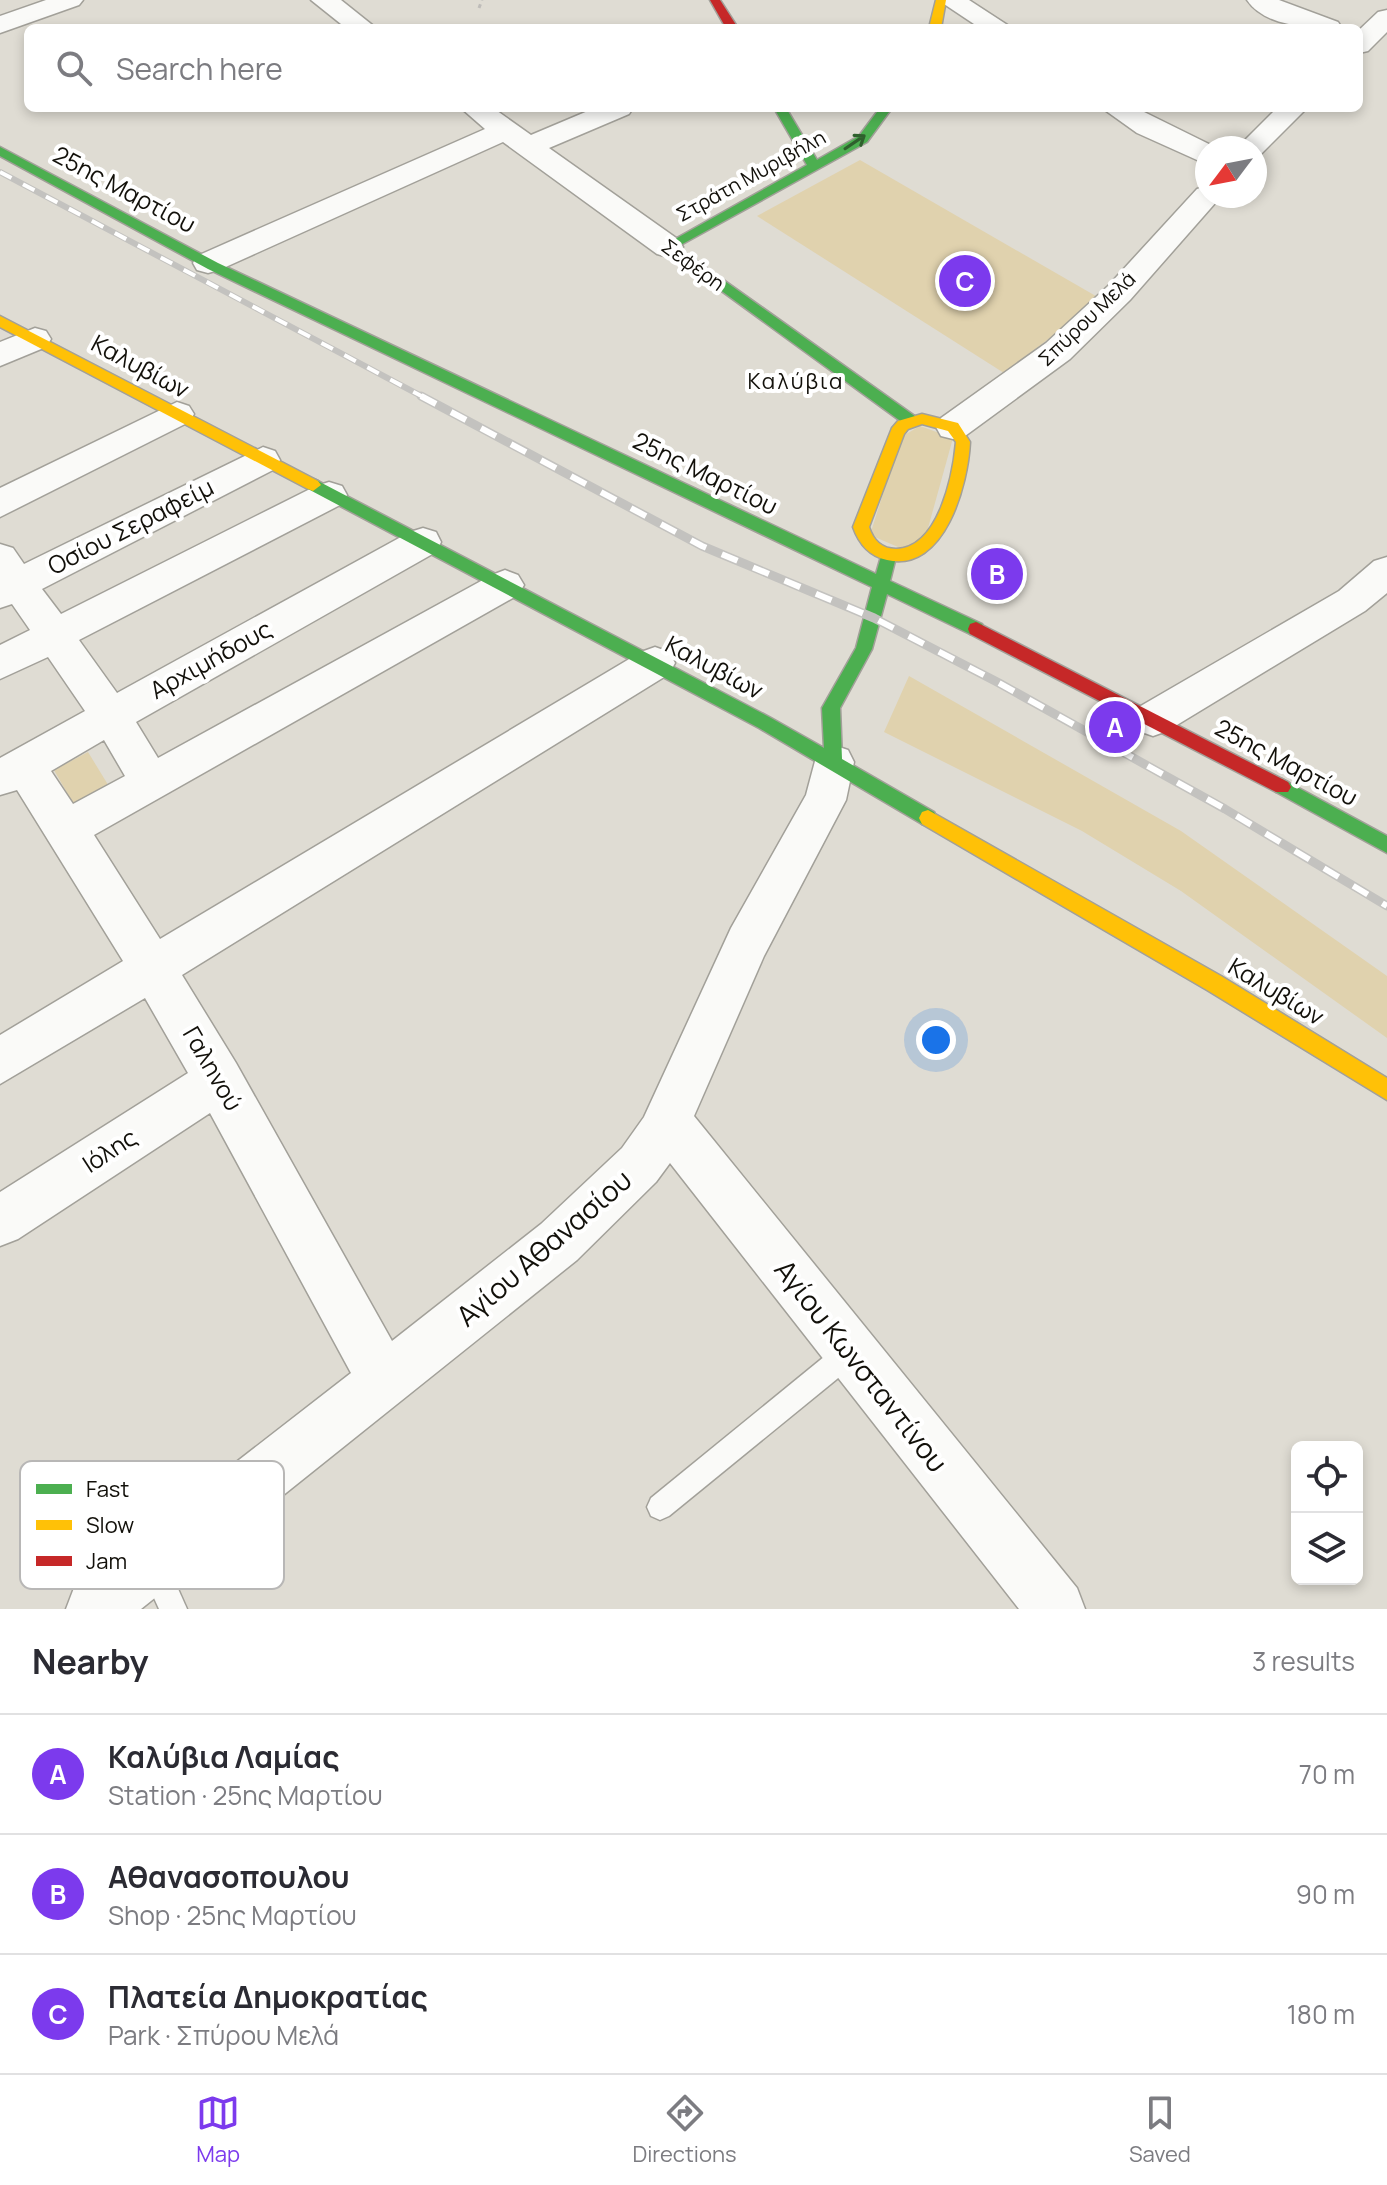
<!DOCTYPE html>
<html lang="en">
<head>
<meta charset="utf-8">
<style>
	body { margin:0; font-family:Manrope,sans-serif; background:#f7f7f7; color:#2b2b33 }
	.controls { position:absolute; right:24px; bottom:24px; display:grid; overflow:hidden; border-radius:12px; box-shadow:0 4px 12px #0003 }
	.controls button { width:72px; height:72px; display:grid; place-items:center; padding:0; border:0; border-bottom:2px solid #e1e1e2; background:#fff; color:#2b2b33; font:40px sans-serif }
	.compass { position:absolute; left:1195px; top:136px; width:72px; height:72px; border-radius:50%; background:#fff; box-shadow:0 4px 12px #0003; rotate:238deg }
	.you { position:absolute; left:936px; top:1040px; width:28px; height:28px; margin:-20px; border:6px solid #fff; border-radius:50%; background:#1a73e8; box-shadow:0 0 0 12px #1a73e833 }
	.badge { display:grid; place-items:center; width:52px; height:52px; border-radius:50%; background:#7c3aed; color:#fff; font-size:26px; font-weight:700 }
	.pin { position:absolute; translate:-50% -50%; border:4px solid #fff; box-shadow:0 2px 8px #0006 }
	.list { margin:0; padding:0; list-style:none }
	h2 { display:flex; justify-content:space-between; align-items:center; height:104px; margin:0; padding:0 32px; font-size:34px }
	h2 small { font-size:26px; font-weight:400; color:#7c7c81 }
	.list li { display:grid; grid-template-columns:52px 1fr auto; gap:24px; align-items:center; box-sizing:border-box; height:120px; padding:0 32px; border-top:2px solid #e1e1e2 }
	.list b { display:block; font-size:30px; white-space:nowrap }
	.list p { margin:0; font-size:26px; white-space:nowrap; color:#7c7c81 }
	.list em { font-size:26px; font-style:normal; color:#7c7c81 }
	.icon { flex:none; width:44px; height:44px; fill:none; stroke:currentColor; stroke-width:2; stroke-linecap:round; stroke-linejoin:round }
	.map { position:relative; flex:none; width:1387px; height:1609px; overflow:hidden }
	.search { position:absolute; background:#fff; box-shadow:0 4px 12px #0003; left:24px; right:24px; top:24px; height:88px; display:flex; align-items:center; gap:20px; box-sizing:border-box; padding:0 28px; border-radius:12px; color:#7c7c81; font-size:30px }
	.sheet { height:464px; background:#fff }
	nav { display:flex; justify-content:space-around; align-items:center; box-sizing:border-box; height:112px; border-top:2px solid #e1e1e2; background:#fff; font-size:22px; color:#7c7c81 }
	nav a { display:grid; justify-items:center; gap:4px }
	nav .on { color:#7c3aed }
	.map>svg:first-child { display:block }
</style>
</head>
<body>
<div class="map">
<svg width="1387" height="1609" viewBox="0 0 1387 1609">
	<rect width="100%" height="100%" fill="#dfdcd3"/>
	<g fill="#e0d2ae">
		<polygon points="860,160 1101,299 1004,373 757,216"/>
		<polygon points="920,426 953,438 925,539 905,550 870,535 901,437"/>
		<polygon points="909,676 1181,831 1387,976 1387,1038 1181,891 1082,831 884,732"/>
		<polygon points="88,752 110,788 75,807 54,770"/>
	</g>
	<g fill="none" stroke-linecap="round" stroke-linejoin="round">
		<defs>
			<g id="lane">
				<polygon points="850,1339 859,1343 863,1352 859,1361 669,1516 660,1520 651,1516 647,1507 651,1498 841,1343"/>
				<polygon points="153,1551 163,1555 187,1609 159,1609 139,1565 143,1555"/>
			</g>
			<g id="street">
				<polygon points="46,0 83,0 79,5 0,33 0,16"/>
				<polygon points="311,0 341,0 376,28 346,28"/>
				<polygon points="938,0 969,0 1012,28 980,28"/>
				<path d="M1247,0H1279L1338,22L1342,28C1312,28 1266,28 1247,0Z"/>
				<polygon points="1387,10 1387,32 1368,51 1359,53 1359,30 1378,12"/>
				<polygon points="461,108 493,108 531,135 595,108 633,108 629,114 549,148 679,240 683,247 679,254 668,257 657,254 503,142 219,270 208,273 197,270 193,263 197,256 485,129"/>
				<polygon points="1102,108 1136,108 1217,148 1207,148 1207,163 1197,160 1137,133"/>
				<polygon points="1277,108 1307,108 1261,154 1255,156 1255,148 1237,148"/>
				<polygon points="1207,186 1207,196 1221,196 1217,201 1130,300 1070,359 965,436 953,439 941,436 936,427 941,418 1046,343 1108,286 1197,189"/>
				<polygon points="35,328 46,331 51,339 46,347 0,366 0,342"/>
				<polygon points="177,402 189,406 194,414 189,422 0,517 0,488"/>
				<path d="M263,447L275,451L280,460L275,469L42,589L61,614L316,486L329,482L342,486L347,495L342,504L79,640L117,693L410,532L423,528L436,532L441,542L436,552L136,722L158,758L492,575L505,570L518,575L524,585L518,595L94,835L160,939L641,652L655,647L669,652L675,663L669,674L182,975L236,1063L392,1341L541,1224L622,1148L644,1117L731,928L806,795L818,750L833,745L848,750L854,762L846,800L764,956L694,1116L1077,1588L1085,1609H1019L670,1163L656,1182L577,1260L141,1609H66L74,1588L351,1373L210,1113L18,1239L0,1246V1192L188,1073L145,998L0,1084V1035L123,961L17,790L0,795V758L85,711L48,657L0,679V645L30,630L12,604L0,608V544L13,548L24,564ZM104,740L125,776L73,804L51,771Z"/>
				<polygon points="1387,557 1387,593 1365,611 1167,731 1153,736 1139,731 1133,719 1139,707 1339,591 1374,561"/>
			</g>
			<g id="fast">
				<polygon points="774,108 786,108 817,160 859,136 880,108 892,108 867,142 677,247 916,417 916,425 906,425 661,247 807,165"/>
				<polygon points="0,147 218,263 876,574 882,553 894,553 896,557 890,581 982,624 984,629 982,634 970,634 887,594 872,649 840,708 842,759 934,812 937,818 934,824 928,826 922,824 759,728 308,489 305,485 313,479 318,481 771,718 824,748 822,708 856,648 872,587 208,269 0,156"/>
				<polygon points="1282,779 1387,836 1387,853 1276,792 1273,787 1276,782"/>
			</g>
			<g id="slow">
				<polygon points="936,0 946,0 941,28 929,28"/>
				<polygon points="0,316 318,481 321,485 313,491 308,489 0,327"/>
				<path d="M922,414L958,423L970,442C968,484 945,573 887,560C869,556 859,544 853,527L892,428L898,421ZM922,424L948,431L956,442C953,475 939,548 896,549C882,549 873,540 869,527L904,434L908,429Z"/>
				<polygon points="928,810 1221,976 1387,1078 1387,1100 1207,990 922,824 919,818 922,812"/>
			</g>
			<g id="jam">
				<polygon points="710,0 720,0 738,28 726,28"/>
				<polygon points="976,622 1288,782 1291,787 1288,792 1276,792 970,634 968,629 970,624"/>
			</g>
		</defs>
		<use href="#lane" stroke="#a2a099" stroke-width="3"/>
		<use href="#street" stroke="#a2a099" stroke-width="3"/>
		<use href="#fast" stroke="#a2a099" stroke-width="3"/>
		<use href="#slow" stroke="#a2a099" stroke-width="3"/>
		<use href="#jam" stroke="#a2a099" stroke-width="3"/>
		<polyline stroke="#bebcb9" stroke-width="3" stroke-dasharray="4 4" stroke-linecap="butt" points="479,8 482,0"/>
		<use href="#lane" fill="#fafaf8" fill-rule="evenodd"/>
		<use href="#street" fill="#fafaf8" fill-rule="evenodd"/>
		<use href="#fast" fill="#4caf50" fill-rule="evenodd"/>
		<use href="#slow" fill="#ffc107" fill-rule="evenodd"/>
		<use href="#jam" fill="#c62828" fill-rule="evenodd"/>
		<defs>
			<polyline id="rail-far1" points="0,172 425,398"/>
			<polyline id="rail" points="421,396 702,546 874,618 999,683 1225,809 1387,906"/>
		</defs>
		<use href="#rail-far1" stroke="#c3c2bf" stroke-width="6"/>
		<use href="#rail" stroke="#c3c2bf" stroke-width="9"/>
		<use href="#rail-far1" stroke="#fff" stroke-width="4" stroke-dasharray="13" stroke-linecap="butt"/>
		<use href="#rail" stroke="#fff" stroke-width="6" stroke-dasharray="17" stroke-linecap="butt"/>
	</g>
	<defs><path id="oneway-shaft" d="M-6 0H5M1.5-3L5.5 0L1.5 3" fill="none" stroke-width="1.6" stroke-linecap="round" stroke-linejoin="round" transform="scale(2)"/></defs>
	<use stroke="#2f602d" href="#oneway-shaft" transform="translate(855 142) rotate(-34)"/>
	<g text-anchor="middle" stroke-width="8" stroke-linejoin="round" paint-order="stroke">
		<g font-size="20" fill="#12100a" stroke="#fff">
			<text transform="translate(751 176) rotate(-29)" y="7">Στράτη Μυριβήλη</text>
			<text transform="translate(693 265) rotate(36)" y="7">Σεφέρη</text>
			<text transform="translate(1087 319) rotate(-44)" y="7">Σπύρου Μελά</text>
		</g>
		<g font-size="22" letter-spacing="2" fill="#12100a" stroke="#fff">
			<text x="796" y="389">Καλύβια</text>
		</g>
		<g font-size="24" fill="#12100a" stroke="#fff">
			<text transform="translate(124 190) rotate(28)" y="8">25ης Μαρτίου</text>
			<text transform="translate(140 367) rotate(28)" y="8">Καλυβίων</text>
			<text transform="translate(705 474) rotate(26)" y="8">25ης Μαρτίου</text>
			<text transform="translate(131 527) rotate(-27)" y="8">Οσίου Σεραφείμ</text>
			<text transform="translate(211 660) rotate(-29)" y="8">Αρχιμήδους</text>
			<text transform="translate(714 668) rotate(28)" y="8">Καλυβίων</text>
			<text transform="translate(1286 763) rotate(28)" y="8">25ης Μαρτίου</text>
			<text transform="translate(1276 992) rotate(31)" y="8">Καλυβίων</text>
			<text transform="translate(212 1069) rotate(60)" y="8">Γαληνού</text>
			<text transform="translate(110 1151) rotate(-33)" y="8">Ιόλης</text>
		</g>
		<g font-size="28" fill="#12100a" stroke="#fff">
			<text transform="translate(544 1248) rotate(-41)" y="10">Αγίου Αθανασίου</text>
			<text transform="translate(861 1366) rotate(52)" y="10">Αγίου Κωνσταντίνου</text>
		</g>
	</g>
	<rect x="20" y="1461" width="264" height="128" rx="12" fill="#fff" stroke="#b8b7b6" stroke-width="2"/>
	<rect x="36" y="1484" width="36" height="10" fill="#4caf50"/>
	<rect x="36" y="1520" width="36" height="10" fill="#ffc107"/>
	<rect x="36" y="1556" width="36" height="10" fill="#c62828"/>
	<g font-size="22" fill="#12100a">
		<text x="86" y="1497">Fast</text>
		<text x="86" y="1533">Slow</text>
		<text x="86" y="1569">Jam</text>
	</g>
</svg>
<div class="controls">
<button><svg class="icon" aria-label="locate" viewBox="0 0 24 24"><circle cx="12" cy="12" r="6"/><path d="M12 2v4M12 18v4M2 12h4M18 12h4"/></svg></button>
<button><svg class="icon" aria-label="layers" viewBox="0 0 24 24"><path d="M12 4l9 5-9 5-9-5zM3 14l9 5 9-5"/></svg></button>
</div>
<svg class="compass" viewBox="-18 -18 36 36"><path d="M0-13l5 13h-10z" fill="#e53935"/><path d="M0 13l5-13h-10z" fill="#7c7c81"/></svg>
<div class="you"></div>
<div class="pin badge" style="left:1115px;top:727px">A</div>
<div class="pin badge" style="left:997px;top:574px">B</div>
<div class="pin badge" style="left:965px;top:281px">C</div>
<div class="search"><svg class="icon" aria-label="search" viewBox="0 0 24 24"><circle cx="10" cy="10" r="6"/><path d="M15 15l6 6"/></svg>Search here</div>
</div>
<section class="sheet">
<h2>Nearby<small>3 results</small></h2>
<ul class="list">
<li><span class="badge">A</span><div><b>Καλύβια Λαμίας</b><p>Station · 25ης Μαρτίου</p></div><em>70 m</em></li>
<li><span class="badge">B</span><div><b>Αθανασοπουλου</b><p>Shop · 25ης Μαρτίου</p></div><em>90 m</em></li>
<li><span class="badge">C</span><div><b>Πλατεία Δημοκρατίας</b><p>Park · Σπύρου Μελά</p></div><em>180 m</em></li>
</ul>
</section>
<nav>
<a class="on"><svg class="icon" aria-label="map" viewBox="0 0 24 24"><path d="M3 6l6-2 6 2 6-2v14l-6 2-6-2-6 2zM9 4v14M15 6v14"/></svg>Map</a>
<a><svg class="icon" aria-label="directions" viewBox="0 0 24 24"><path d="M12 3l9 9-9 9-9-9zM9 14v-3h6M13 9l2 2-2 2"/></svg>Directions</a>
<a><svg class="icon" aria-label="saved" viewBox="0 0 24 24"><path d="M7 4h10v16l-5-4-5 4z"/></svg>Saved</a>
</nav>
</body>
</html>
